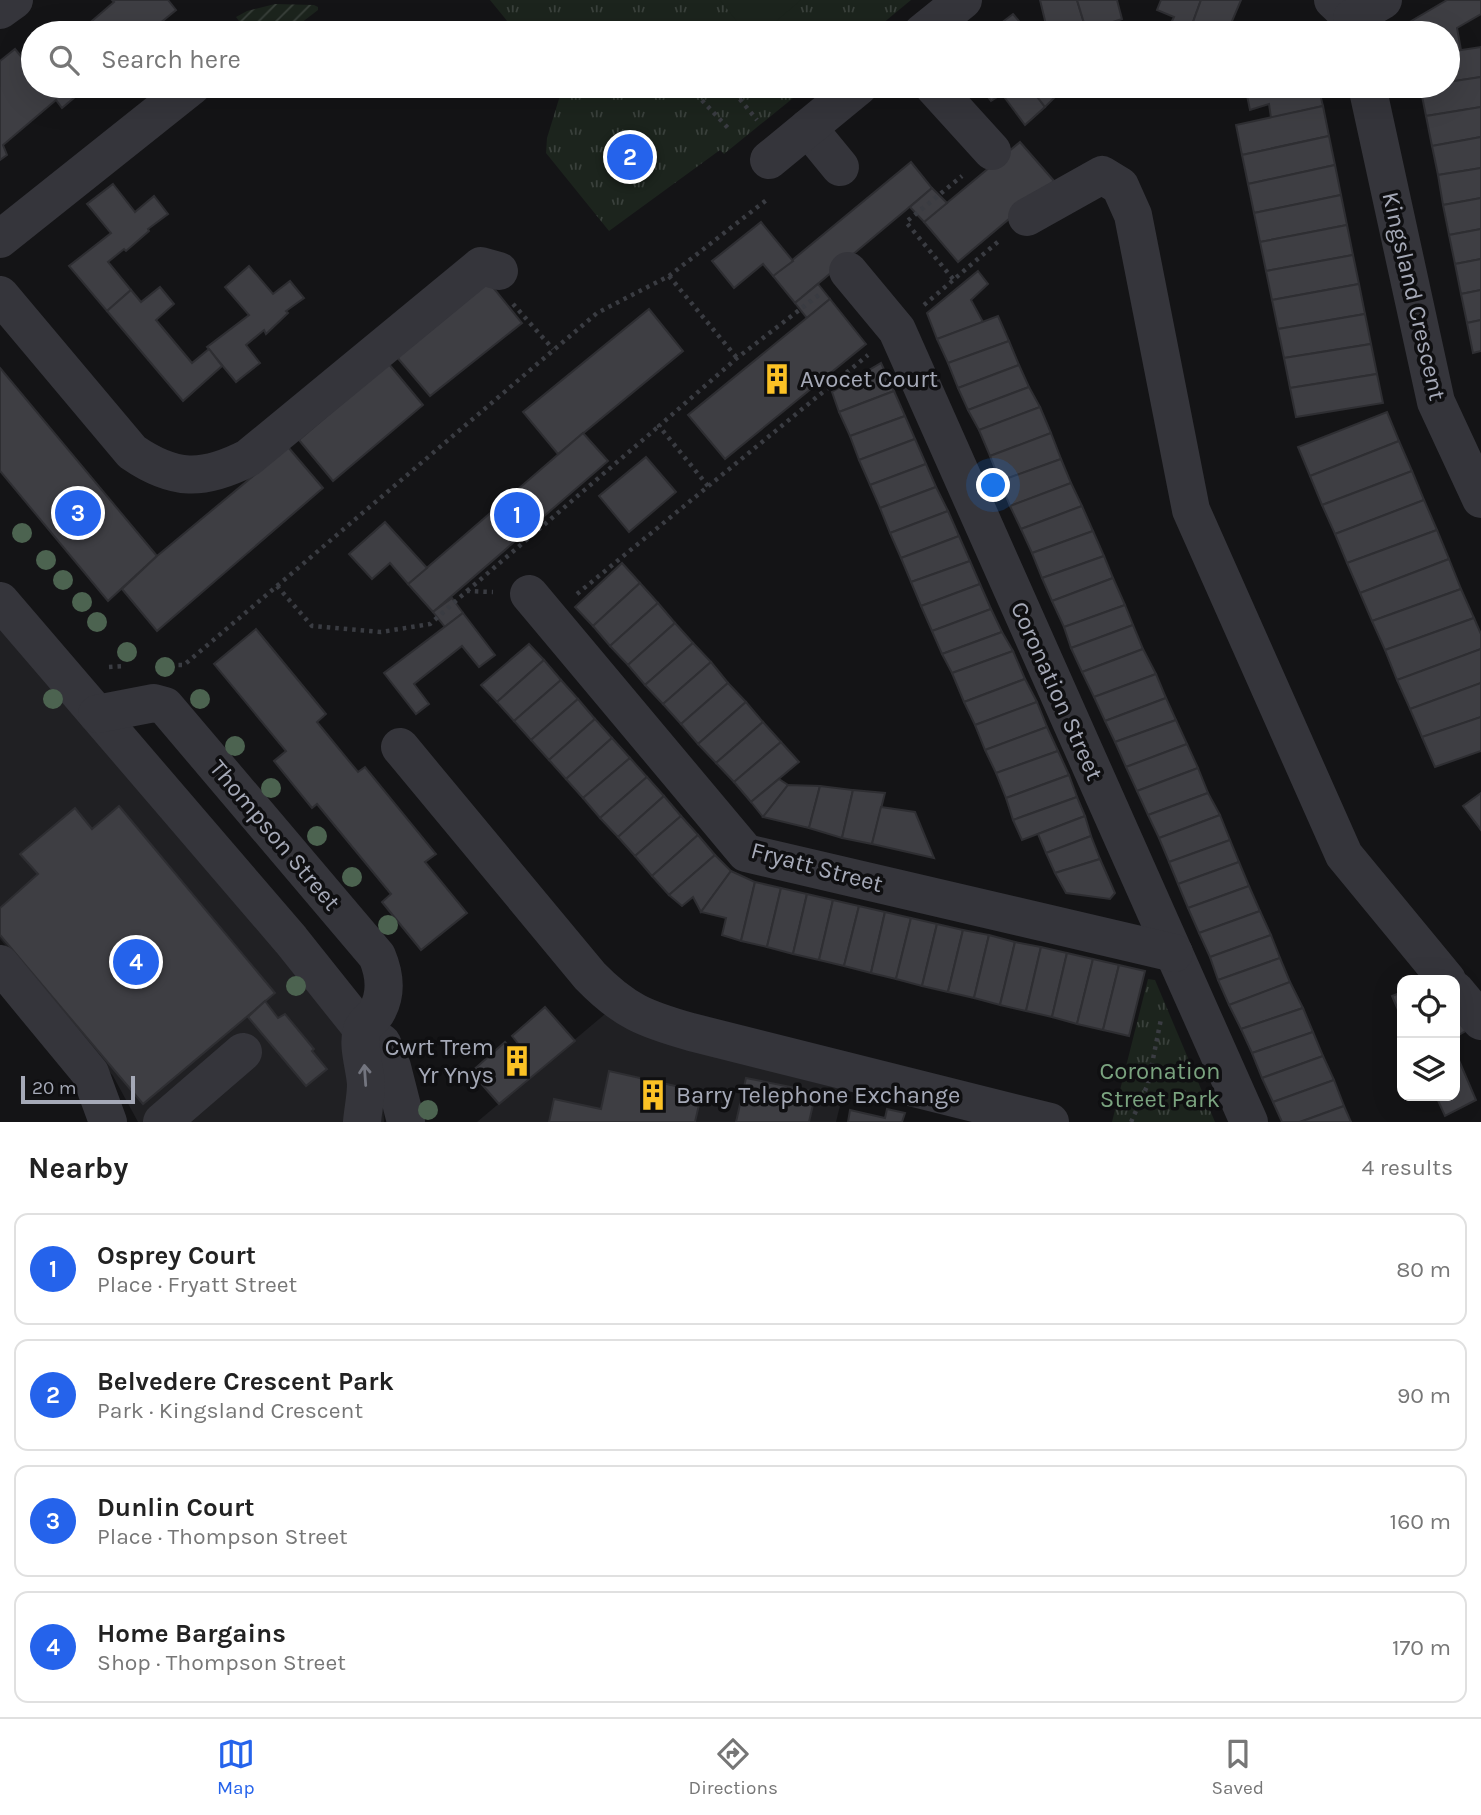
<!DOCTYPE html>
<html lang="en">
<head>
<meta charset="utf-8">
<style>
	body { margin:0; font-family:Karla,sans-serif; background:#f6f6f6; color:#222 }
	.controls { position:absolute; right:21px; bottom:21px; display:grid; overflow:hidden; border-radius:14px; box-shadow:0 7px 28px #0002 }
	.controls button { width:63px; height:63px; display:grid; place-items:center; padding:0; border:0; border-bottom:2px solid #e0e0e0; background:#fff; color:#222; font:35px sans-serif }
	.scale { position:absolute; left:21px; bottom:18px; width:114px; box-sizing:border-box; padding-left:7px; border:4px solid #a5a9b7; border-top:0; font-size:19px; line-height:24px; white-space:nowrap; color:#a5a9b7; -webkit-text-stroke:5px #0f0f11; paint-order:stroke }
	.you { position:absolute; left:994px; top:486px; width:24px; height:24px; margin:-18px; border:5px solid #fff; border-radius:50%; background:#1a73e8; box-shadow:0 0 0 10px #1a73e833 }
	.badge { display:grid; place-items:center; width:46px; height:46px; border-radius:50%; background:#2563eb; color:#fff; font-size:23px; font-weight:700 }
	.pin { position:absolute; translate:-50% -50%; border:4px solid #fff; box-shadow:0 2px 7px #0006 }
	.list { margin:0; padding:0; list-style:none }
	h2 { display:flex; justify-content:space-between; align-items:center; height:91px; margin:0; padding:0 28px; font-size:30px }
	h2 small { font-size:23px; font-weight:400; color:#767676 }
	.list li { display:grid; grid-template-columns:46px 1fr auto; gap:21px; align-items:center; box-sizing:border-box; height:112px; margin:0 14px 14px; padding:0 14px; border:2px solid #e0e0e0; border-radius:14px }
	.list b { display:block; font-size:26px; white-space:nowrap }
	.list p { margin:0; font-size:23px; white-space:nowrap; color:#767676 }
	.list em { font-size:23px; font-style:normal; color:#767676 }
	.icon { flex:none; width:38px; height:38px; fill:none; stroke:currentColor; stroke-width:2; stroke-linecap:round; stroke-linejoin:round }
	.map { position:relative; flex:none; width:1481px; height:1122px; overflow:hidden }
	.search { position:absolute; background:#fff; box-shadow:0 7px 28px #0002; left:21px; right:21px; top:21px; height:77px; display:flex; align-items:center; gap:18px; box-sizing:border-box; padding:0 24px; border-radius:38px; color:#767676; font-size:26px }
	.sheet { height:595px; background:#fff }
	nav { display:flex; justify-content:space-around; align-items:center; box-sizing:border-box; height:98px; border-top:2px solid #e0e0e0; background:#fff; font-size:19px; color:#767676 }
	nav a { display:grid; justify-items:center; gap:4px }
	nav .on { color:#2563eb }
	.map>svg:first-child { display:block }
</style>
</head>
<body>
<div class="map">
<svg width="1481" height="1122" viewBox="0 0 1481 1122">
	<defs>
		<pattern id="park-tufts" width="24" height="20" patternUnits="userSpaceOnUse" patternTransform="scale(1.75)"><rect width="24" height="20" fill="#1c241d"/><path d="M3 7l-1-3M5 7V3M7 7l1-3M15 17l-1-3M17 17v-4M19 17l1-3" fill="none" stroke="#3a413c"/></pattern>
		<pattern id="garden-furrows" width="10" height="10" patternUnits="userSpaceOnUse" patternTransform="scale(1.75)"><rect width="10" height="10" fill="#1c241d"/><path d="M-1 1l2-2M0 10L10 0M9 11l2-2" fill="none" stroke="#3a413c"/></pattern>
	</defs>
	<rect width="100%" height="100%" fill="#141416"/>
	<g fill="#202023">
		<polygon points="0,601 291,940 383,1099 384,1122 138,1122 113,1076 0,939"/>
		<polygon points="611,1009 846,1081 836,1122 477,1122"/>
	</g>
	<g fill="url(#park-tufts)">
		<polygon points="490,0 911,0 871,33 517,33"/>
		<polygon points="560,86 808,86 724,154 720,150 609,231 546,153 547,138 562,89"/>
		<polygon points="1148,979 1155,980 1215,1122 1112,1122"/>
	</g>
	<polygon fill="url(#garden-furrows)" points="275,4 314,5 318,7 318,10 288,33 248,33 236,17 247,11"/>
	<polygon fill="#1c241d" points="720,0 801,0 762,33 746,33"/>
	<g fill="#3e3e43" stroke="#2e2e32" stroke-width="2">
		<polygon points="112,0 168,0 176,10 148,33 78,33 114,2"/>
		<polygon points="1040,0 1077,0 1087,33 1048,33"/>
		<polygon points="1077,0 1117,0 1122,19 1107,24 1110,33 1087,33"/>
		<polygon points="1161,0 1201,0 1189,33 1166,33 1174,17 1157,10"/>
		<polygon points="1201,0 1241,0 1227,33 1189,33"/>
		<polygon points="1447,0 1481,0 1481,14 1457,28 1461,50 1448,52 1448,33 1410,33 1408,23"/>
		<polygon points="1013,14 1029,33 988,33"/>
		<polygon points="66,24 74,33 55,33"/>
		<polygon points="1481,47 1481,77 1448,82 1448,52"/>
		<polygon points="15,49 24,60 33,52 33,86 88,86 62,108 56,100 3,145 7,155 0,160 0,61"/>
		<polygon points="1481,77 1481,107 1426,116 1420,86 1448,86 1448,82"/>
		<polygon points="980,86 1029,86 1045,107 1025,125 1002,94 991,101"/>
		<polygon points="1029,86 1058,86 1062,90 1045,107"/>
		<polygon points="1245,86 1318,86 1323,106 1271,118 1269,104 1250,110"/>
		<polygon points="1323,106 1329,136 1242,155 1236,125"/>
		<polygon points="1481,107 1481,137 1432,146 1426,116"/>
		<polygon points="1329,136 1335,165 1248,184 1242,155"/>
		<polygon points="1481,137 1481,168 1438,175 1432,146"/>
		<polygon points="1020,142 1054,181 958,262 924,222"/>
		<polygon points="911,162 932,188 795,303 773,276"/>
		<polygon points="1335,165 1341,195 1254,213 1248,184"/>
		<polygon points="1481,168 1481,198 1443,205 1438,175"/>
		<polygon points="113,184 135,212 154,196 168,214 148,229 149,231 126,251 124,249 108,262 131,290 107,311 69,266 111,233 87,204"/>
		<polygon points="932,188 947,203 924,222 910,207"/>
		<polygon points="1341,195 1347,225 1260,242 1254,213"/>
		<polygon points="1481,198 1481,229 1449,235 1443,205"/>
		<polygon points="761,222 793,261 773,276 763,264 734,288 712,261"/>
		<polygon points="1347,225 1353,255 1266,271 1260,242"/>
		<polygon points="1481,229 1481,259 1455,264 1449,235"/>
		<polygon points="1353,255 1359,284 1272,300 1266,271"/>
		<polygon points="1481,259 1481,290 1461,294 1455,264"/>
		<polygon points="249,266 273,294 290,281 304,298 286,311 288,313 266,334 264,330 246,345 260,363 236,382 207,347 249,315 225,287"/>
		<polygon points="978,271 988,284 971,300 983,322 937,339 927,313"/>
		<polygon points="487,280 522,323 430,396 396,356"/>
		<polygon points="818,284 830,299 807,318 795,303"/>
		<polygon points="1359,284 1365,314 1278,329 1272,300"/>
		<polygon points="160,287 174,304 156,320 192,363 209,349 222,366 183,401 107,311 131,290 141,302"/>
		<polygon points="1481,290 1481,320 1467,323 1461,294"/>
		<polygon points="830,299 866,344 725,459 688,415"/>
		<polygon points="649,309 683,351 558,454 523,412"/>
		<polygon points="1365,314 1371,344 1284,358 1278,329"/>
		<polygon points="998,316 1009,341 948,363 937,339"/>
		<polygon points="1481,320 1481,351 1473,353 1467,323"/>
		<polygon points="1009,341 1019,365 958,388 948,363"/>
		<polygon points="1371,344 1377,374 1290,388 1284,358"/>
		<polygon points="388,363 423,405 333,481 299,440"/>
		<polygon points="881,363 894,391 839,412 832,392"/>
		<polygon points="1019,365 1029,387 968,410 958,388"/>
		<polygon points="0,368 157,556 108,601 0,471"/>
		<polygon points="1377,374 1383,403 1296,417 1290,388"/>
		<polygon points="1029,387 1040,407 979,430 968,410"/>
		<polygon points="894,391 905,416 850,436 839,412"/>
		<polygon points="1040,407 1051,433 990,456 979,430"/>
		<polygon points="1387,412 1399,441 1310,476 1298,447"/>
		<polygon points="905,416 915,439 859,460 850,436"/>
		<polygon points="583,433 608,461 433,612 408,584"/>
		<polygon points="1051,433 1061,459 1000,481 990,456"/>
		<polygon points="915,439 926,464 870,485 859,460"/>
		<polygon points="1399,441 1412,471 1322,505 1310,476"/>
		<polygon points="288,447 323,488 157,631 122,589 157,556"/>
		<polygon points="646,457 676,492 629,532 599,496"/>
		<polygon points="1061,459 1071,483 1010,506 1000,481"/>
		<polygon points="926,464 936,487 880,508 870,485"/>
		<polygon points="1412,471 1424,500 1335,534 1322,505"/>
		<polygon points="1071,483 1082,506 1021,529 1010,506"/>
		<polygon points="936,487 948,511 890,533 880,508"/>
		<polygon points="1424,500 1437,530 1347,563 1335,534"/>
		<polygon points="1082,506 1093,531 1032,553 1021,529"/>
		<polygon points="948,511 959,536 901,558 890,533"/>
		<polygon points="385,522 427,568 408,584 390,563 372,579 349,554"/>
		<polygon points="1437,530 1449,559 1360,593 1347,563"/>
		<polygon points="1093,531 1104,556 1042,578 1032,553"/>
		<polygon points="959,536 970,561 911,582 901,558"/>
		<polygon points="1104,556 1113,578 1052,601 1042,578"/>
		<polygon points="1449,559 1461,589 1372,621 1360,593"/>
		<polygon points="970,561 980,584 921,606 911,582"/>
		<polygon points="622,563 640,583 593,626 575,607"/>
		<polygon points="1113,578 1125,605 1064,627 1052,601"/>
		<polygon points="640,583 658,603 610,646 593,626"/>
		<polygon points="980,584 991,609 932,631 921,606"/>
		<polygon points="1461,589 1474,618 1385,650 1372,621"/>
		<polygon points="452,598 463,613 445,627 433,612"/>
		<polygon points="658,603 675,623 628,665 610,646"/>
		<polygon points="1125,605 1133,625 1071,648 1064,627"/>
		<polygon points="991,609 1002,632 942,654 932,631"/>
		<polygon points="463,613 495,655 479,667 462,646 414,684 429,704 416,714 384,673"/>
		<polygon points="1474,618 1481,634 1481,649 1397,680 1385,650"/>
		<polygon points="675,623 693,643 645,685 628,665"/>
		<polygon points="1133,625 1143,649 1082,672 1071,648"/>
		<polygon points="256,629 326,714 317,722 358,772 365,767 436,854 425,862 467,913 421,950 382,902 391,894 317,804 312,808 274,761 286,751 214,664"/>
		<polygon points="1002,632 1013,651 952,673 942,654"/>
		<polygon points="693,643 711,662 663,704 645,685"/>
		<polygon points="529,644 544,660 497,702 481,685"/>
		<polygon points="1143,649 1156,674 1094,697 1082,672"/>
		<polygon points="1481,649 1481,683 1410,709 1397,680"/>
		<polygon points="1013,651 1025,679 964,702 952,673"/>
		<polygon points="544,660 561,680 514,721 497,702"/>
		<polygon points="711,662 728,683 681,724 663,704"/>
		<polygon points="1156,674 1166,698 1105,721 1094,697"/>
		<polygon points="1025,679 1037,702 975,725 964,702"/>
		<polygon points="561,680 578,699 531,740 514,721"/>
		<polygon points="728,683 746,702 698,744 681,724"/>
		<polygon points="1481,683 1481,717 1422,737 1410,709"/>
		<polygon points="1166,698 1176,720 1115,742 1105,721"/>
		<polygon points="578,699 595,719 549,760 531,740"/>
		<polygon points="746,702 763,722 716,763 698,744"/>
		<polygon points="1037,702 1047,727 985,750 975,725"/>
		<polygon points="1481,717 1481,751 1435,767 1422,737"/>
		<polygon points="595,719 612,738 566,779 549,760"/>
		<polygon points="1176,720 1187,744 1126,767 1115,742"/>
		<polygon points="763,722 781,742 734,782 716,763"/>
		<polygon points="1047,727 1058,751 996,773 985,750"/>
		<polygon points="612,738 630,758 583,798 566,779"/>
		<polygon points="781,742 799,762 751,802 734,782"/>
		<polygon points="1187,744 1198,768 1137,791 1126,767"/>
		<polygon points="1058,751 1069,775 1006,798 996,773"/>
		<polygon points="630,758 647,777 600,818 583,798"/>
		<polygon points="1198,768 1208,793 1148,815 1137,791"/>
		<polygon points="1069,775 1077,797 1013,820 1006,798"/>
		<polygon points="647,777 664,796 618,837 600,818"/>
		<polygon points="779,779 788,785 763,817 751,802"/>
		<polygon points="788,785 820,786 809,828 763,817"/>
		<polygon points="820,786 853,790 842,838 809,828"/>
		<polygon points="853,790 885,793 872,844 842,838"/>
		<polygon points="1208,793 1220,815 1159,838 1148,815"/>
		<polygon points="1481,793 1481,830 1463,806"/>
		<polygon points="664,796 681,816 635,856 618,837"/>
		<polygon points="1077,797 1085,816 1022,840 1013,820"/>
		<polygon points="119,806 275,993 143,1104 0,935 0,908 38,874 20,854 75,808 92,829"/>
		<polygon points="881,807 915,812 934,858 872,844"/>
		<polygon points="1220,815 1230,840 1169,862 1159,838"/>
		<polygon points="681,816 698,835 652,876 635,856"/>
		<polygon points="1085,816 1091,836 1046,853 1038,834"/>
		<polygon points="698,835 715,855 669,895 652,876"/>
		<polygon points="1091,836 1100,859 1055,873 1046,853"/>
		<polygon points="1230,840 1239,862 1178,884 1169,862"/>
		<polygon points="715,855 731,871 701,912 693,897 682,906 669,895"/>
		<polygon points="1100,859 1115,893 1110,899 1066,893 1055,873"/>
		<polygon points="1239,862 1249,886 1188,908 1178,884"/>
		<polygon points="731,871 755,882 741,941 722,935 726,918 701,912"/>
		<polygon points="755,882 781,888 767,947 741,941"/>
		<polygon points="1249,886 1260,911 1199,933 1188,908"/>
		<polygon points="781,888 807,894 793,954 767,947"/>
		<polygon points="807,894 833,900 819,960 793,954"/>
		<polygon points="833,900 859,906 844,966 819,960"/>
		<polygon points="859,906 885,912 871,973 844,966"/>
		<polygon points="1260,911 1271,935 1210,957 1199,933"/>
		<polygon points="885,912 911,918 896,979 871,973"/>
		<polygon points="911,918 937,924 922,986 896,979"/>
		<polygon points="937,924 963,930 948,992 922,986"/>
		<polygon points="963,930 989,935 974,998 948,992"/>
		<polygon points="989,935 1015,942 1000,1005 974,998"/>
		<polygon points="1271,935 1280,958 1218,980 1210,957"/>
		<polygon points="1015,942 1041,947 1026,1011 1000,1005"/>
		<polygon points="1041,947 1067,953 1052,1017 1026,1011"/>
		<polygon points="1067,953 1093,959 1077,1024 1052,1017"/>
		<polygon points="1280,958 1290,982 1229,1005 1218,980"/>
		<polygon points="1093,959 1119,965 1103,1030 1077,1024"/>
		<polygon points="1119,965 1145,971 1129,1036 1103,1030"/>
		<polygon points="1290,982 1303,1008 1241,1029 1229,1005"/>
		<polygon points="1402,992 1402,1019 1392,996"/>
		<polygon points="1455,998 1478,1024 1455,1037"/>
		<polygon points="265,1001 278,1018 285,1014 314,1049 312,1051 327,1069 306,1086 248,1017"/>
		<polygon points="545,1007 575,1041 499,1104 471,1072 505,1042 513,1051 519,1045 512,1036"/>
		<polygon points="1303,1008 1313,1032 1252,1053 1241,1029"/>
		<polygon points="1313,1032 1323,1056 1262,1078 1252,1053"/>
		<polygon points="1455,1051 1476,1100 1445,1116 1436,1096 1455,1096"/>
		<polygon points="1323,1056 1334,1080 1273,1102 1262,1078"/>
		<polygon points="609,1071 702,1092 695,1122 549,1122 554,1099 601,1109"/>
		<polygon points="746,1078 816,1092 809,1122 736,1122"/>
		<polygon points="1334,1080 1344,1106 1300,1122 1282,1122 1273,1102"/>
		<polygon points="1344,1106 1351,1122 1300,1122"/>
		<polygon points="887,1109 905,1113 902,1122 848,1122 850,1110 885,1118"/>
	</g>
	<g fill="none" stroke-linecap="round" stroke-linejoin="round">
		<g stroke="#3a3c42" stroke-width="4.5" stroke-dasharray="3.5 5" stroke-linecap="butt">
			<polyline points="729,86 757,120"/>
			<polyline points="696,94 729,129"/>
			<polyline points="669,276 737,358"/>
			<polyline points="953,279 906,222 962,176"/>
			<polyline points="513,304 553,349"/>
			<polyline points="924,305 1000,240"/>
			<polyline points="708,486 659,426 737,358 820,294"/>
			<polyline points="277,586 597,313 669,276 769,198"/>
			<polyline points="467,591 659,426"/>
			<polyline points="577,594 868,355"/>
			<polyline points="170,665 184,665 277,586 312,626 381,632 430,624 467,591 493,592"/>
			<polyline points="109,667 126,666"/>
			<polyline points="1131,1122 1148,1084 1161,1019"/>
		</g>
		<g stroke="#35353b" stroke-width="38">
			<polyline points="1333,0 1352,18 1355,33"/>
			<polyline points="0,10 14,0"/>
			<polyline points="1352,18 1383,0"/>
			<polyline points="922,33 963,0"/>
			<polyline points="933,86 992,151"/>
			<polyline points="1367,86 1436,402 1481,499"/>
			<polyline points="808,128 840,167"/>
			<polyline points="769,160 859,86"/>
			<polyline points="1027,217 1102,175 1120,186 1133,215 1191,510 1344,855 1447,980"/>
			<polyline points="0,239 192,86"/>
			<polyline points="848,271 897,330 1249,1122"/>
			<path d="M0,295L132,452C174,481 203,481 248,458L481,266L499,271"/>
			<polyline points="529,594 746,853 1174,953"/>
			<polyline points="0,601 291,940 362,1029 382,1043 392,1067 406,1122"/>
			<path d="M97,714L154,703L165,706L377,956C385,975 387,995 376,1013C372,1019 364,1023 362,1030C357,1046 365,1067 366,1084C366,1097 363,1110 362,1122"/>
			<path d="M400,747L590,976C624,1011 645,1019 691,1032L1050,1122"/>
			<polyline points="0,964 90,1073 108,1122"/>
			<polyline points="1455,990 1481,1021"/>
			<polyline points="162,1122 243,1052"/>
		</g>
	</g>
	<g fill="#4c6350">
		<circle cx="22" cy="533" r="10"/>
		<circle cx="46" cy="560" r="10"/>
		<circle cx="63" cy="580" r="10"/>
		<circle cx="82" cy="602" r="10"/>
		<circle cx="97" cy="622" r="10"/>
		<circle cx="127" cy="652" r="10"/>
		<circle cx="165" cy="667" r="10"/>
		<circle cx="53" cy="699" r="10"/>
		<circle cx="200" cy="699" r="10"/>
		<circle cx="235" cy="746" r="10"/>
		<circle cx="271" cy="788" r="10"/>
		<circle cx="317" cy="836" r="10"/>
		<circle cx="352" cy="877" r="10"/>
		<circle cx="388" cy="925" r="10"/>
		<circle cx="296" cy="986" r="10"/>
		<circle cx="428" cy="1110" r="10"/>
	</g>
	<defs><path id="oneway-shaft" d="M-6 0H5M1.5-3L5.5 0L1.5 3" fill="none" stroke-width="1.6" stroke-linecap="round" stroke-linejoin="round" transform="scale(1.75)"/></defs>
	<use stroke="#73757f" href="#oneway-shaft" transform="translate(365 1075) rotate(-94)"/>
	<defs>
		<symbol id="building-bare" viewBox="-9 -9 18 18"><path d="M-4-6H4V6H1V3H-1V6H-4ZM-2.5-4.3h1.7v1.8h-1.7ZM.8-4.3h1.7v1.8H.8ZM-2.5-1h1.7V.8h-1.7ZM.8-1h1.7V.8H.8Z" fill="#fcc225" stroke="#0f0f11" stroke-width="2.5" paint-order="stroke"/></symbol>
	</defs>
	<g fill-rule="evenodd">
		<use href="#building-bare" x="755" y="357" width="44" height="44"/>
		<use href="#building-bare" x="495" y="1039" width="44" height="44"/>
		<use href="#building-bare" x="631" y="1073" width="44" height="44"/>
	</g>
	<g text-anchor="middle" stroke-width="7" stroke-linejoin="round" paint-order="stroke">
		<g font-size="24" fill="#a5a9b7" stroke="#0f0f11">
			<text transform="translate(1414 296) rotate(77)" y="8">Kingsland Crescent</text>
			<text transform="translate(1057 691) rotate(66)" y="8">Coronation Street</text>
			<text transform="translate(275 835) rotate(50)" y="8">Thompson Street</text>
			<text transform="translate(817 867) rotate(15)" y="8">Fryatt Street</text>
		</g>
		<g font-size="24" fill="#a5a9b7" stroke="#0f0f11" text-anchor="start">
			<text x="800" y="387">Avocet Court</text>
			<text x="494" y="1055" text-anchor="end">Cwrt Trem<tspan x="494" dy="28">Yr Ynys</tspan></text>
			<text x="676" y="1103">Barry Telephone Exchange</text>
		</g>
		<g font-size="24" fill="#7aa37f" stroke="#0f0f11">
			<text x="1160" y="1079">Coronation<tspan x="1160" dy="28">Street Park</tspan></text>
		</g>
	</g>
</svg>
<div class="controls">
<button><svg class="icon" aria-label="locate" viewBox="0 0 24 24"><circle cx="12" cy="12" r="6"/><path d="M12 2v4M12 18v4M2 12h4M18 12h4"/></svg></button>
<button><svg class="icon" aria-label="layers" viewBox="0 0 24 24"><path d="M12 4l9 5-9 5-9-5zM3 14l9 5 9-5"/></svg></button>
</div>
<div class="scale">20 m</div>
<div class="you"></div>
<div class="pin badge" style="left:517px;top:515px">1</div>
<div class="pin badge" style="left:630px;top:157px">2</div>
<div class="pin badge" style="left:78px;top:513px">3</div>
<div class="pin badge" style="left:136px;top:962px">4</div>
<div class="search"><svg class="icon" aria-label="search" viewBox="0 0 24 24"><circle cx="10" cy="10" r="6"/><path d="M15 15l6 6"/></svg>Search here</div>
</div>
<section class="sheet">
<h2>Nearby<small>4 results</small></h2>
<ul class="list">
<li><span class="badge">1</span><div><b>Osprey Court</b><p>Place · Fryatt Street</p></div><em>80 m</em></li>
<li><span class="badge">2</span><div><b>Belvedere Crescent Park</b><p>Park · Kingsland Crescent</p></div><em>90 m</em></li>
<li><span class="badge">3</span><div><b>Dunlin Court</b><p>Place · Thompson Street</p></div><em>160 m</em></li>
<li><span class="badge">4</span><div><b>Home Bargains</b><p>Shop · Thompson Street</p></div><em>170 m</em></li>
</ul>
</section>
<nav>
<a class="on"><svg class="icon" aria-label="map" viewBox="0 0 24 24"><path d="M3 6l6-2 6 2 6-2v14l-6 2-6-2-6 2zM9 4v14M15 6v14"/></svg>Map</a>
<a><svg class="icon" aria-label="directions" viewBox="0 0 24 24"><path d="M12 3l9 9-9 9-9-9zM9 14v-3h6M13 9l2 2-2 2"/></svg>Directions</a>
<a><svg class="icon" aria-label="saved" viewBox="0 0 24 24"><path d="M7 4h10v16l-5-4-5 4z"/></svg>Saved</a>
</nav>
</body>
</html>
